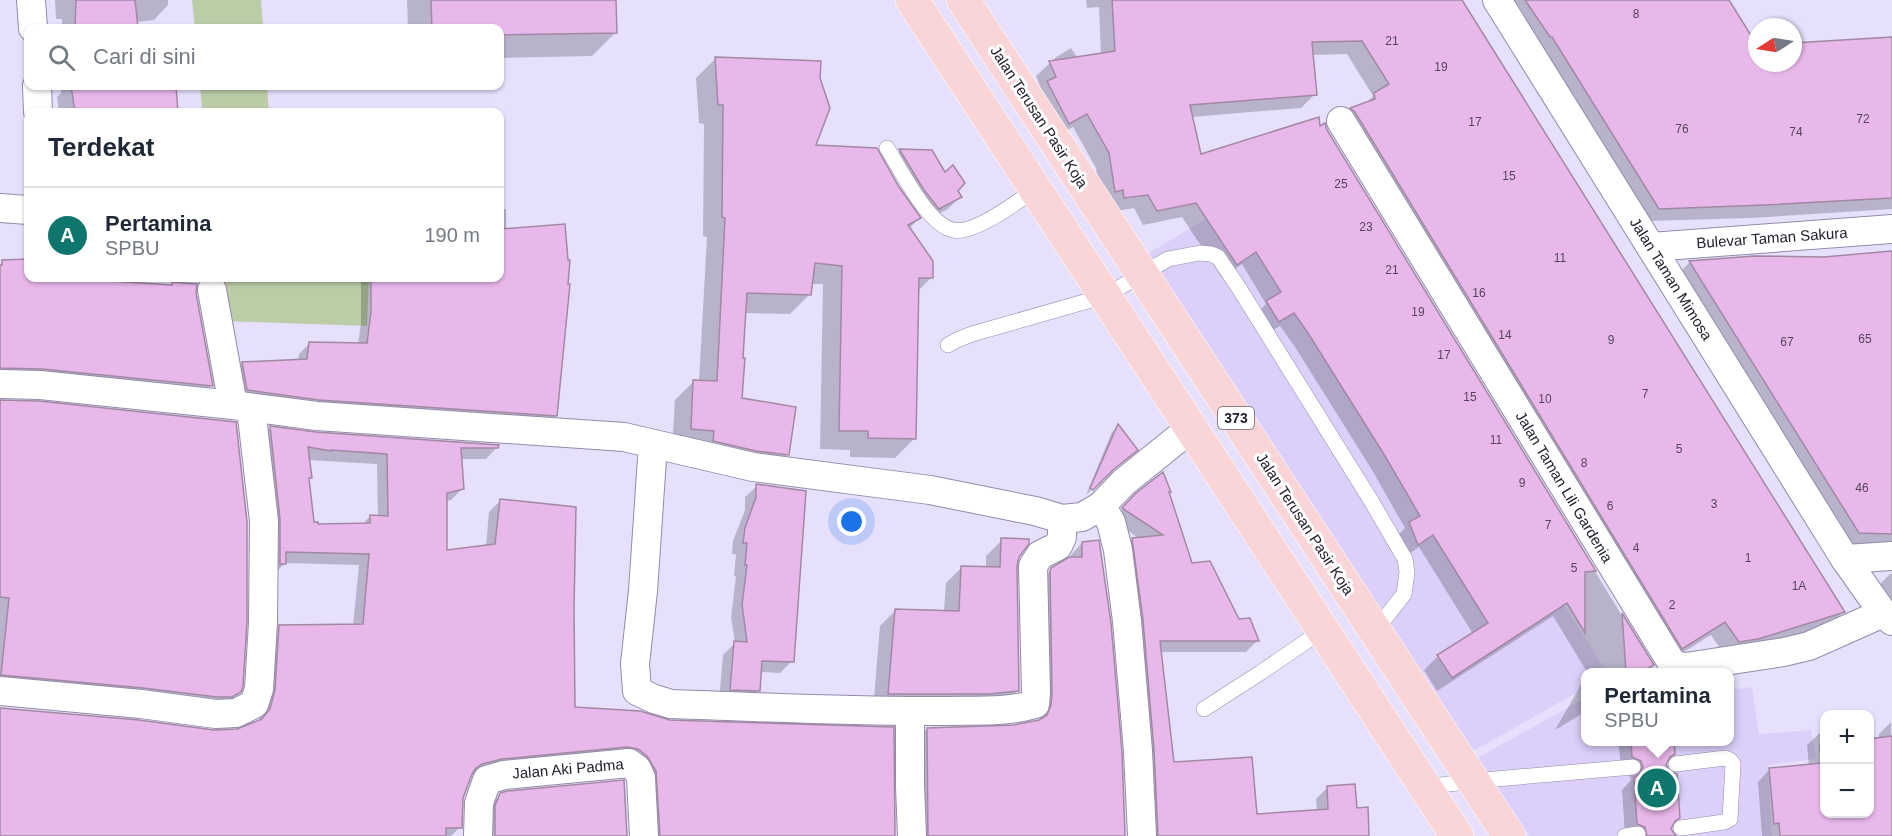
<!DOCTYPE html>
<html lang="id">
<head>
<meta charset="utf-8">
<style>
	body { margin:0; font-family:Arial,sans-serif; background:#f2f2f3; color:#1f2937 }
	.controls { position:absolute; right:18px; bottom:18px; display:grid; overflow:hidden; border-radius:12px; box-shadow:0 2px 4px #0004 }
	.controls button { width:54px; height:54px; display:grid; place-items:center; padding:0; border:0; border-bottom:2px solid #e0e1e3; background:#fff; color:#1f2937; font:30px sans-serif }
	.compass { position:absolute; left:1748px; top:18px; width:54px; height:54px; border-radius:50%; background:#fff; box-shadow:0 2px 4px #0004; rotate:258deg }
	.you { position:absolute; left:852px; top:522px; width:21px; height:21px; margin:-15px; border:4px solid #fff; border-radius:50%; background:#1a73e8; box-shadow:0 0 0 9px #1a73e833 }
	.badge { display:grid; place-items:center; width:39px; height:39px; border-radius:50%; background:#0f766e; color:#fff; font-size:20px; font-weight:700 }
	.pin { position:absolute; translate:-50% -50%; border:3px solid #fff; box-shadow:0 2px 6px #0006 }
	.popup { position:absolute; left:1581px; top:668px; width:153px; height:78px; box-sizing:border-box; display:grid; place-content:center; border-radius:12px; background:#fff; filter:drop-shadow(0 2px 4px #0005); font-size:20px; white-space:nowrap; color:#747a83 }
	.popup b { font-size:22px; color:#1f2937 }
	.popup::after { content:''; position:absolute; left:50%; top:100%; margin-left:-12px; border:12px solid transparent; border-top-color:#fff }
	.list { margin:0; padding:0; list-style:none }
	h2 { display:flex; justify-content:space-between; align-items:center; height:78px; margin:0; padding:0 24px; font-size:26px }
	h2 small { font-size:20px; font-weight:400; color:#747a83 }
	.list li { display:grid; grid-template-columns:39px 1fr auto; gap:18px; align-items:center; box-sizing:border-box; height:96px; padding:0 24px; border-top:2px solid #e0e1e3 }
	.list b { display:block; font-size:22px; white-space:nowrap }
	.list p { margin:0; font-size:20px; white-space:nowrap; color:#747a83 }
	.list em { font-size:20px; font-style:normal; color:#747a83 }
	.icon { flex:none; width:33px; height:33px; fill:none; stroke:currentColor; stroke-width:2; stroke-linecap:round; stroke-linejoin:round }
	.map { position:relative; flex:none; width:1892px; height:836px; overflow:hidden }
	.search { position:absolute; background:#fff; box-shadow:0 2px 4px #0004; left:24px; top:24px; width:480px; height:66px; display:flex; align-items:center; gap:15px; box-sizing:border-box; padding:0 21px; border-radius:12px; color:#747a83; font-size:22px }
	.panel { position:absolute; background:#fff; box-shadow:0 2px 4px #0004; left:24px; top:108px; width:480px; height:174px; border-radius:12px }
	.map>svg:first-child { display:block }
</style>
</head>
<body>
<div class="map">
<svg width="1892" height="836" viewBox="0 0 1892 836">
	<rect width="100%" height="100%" fill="#e7e0fd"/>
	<g fill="#dcd0fb">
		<polygon points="1286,170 1607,672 1585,672 1585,688 1470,753 1141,258"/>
		<polygon points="1752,687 1759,734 1811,730 1816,757 1815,759 1768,765 1772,836 1529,836 1477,758 1585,698 1585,742 1729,742 1729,690"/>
	</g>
	<g fill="#bbcda7">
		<polygon points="192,0 261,0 263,28 195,28"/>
		<polygon points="200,86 267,86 269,112 202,112"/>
		<polygon points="218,278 369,278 367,326 222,321"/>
	</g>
	<g fill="#0003" fill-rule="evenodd">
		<polygon points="55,0 168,0 168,5 154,20 136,22 136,28 62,28 62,19 56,19"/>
		<polygon points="407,0 614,0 616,32 592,56 500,58 500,28 408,28"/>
		<polygon points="1086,0 1460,0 1843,612 1829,626 1725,656 1711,635 1668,662 1337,123 1351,109 1365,104 1373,96 1347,54 1312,55 1315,94 1301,108 1191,117 1200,156 1319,129 1326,130 1652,665 1645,672 1587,672 1553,616 1437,691 1424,670 1438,656 1473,634 1419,547 1404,557 1396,537 1405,528 1372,470 1295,347 1280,326 1264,335 1253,317 1266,304 1242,264 1222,278 1182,217 1143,225 1134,208 1111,212 1102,205 1096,168 1073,127 1054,137 1034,96 1041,89 1036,76 1055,58 1071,48 1081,63 1101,55 1099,7 1087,8"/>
		<polygon points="1504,0 1727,0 1757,47 1757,63 1793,63 1793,44 1892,38 1892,209 1751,218 1646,221"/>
		<polygon points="715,59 814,147 898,188 919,218 909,229 931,278 917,292 914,439 895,458 850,457 850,450 820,449 823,284 811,284 810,294 790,314 744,313 740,399 788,454 768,474 672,448 675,400 694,381 699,381 707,237 703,236 704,124 699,123 696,78"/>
		<polygon points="61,86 175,86 177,112 59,112 57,97 61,93"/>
		<polygon points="900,151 931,152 960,197 948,209 926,220 888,162"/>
		<polygon points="500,209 506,209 506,230 556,415 545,426 237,400 232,374 242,363 298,361 299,354 309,344 358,344 361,323 361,278 500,278"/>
		<polygon points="1892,253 1892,559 1846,546 1677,275 1690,262 1824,258"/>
		<polygon points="28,260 28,278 80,278 80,280 170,286 172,284 194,293 211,386 200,397 0,378 0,265 3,262"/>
		<polygon points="0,402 239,691 228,703 0,686"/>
		<polygon points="1118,426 1106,474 1086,495 1112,432"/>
		<path d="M270,428L316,434L497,447L486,459H460L462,489L451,500L445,501V552L486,547L489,512L500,501L573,709L894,836H649L636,767L487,770L470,775L461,802L460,827L451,836H0V709L214,732L238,731L259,721L265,703L269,638L280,627L353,626L359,565L285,563L273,575L259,439ZM308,460L377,464L378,517L370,516L362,525H316L313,523L308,480L310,477Z"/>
		<polygon points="757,486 792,661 780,673 760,672 758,690 747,702 719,701 723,655 735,643 731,617 736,576 734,576 736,554 732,554 733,541 745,510 745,497"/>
		<polygon points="1168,493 1191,565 1257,641 1246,652 1159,652 1173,764 1256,815 1317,811 1316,799 1327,788 1355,809 1368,836 1147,836 1121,550 1133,539 1140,539 1112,520 1136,495"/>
		<polygon points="1002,540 1018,556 1015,566 1018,690 1002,706 873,710 880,626 896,610 944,612 946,583 962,567 986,568 986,556"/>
		<polygon points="1082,543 1124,836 918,836 916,740 927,729 1014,727 1039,722 1042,705 1041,581 1052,569 1071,559 1071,555"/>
		<polygon points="1890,574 1892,574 1892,624 1877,587"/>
		<polygon points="1585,678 1585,712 1555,730"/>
		<polygon points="1891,722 1892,836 1762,836 1758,782 1770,769 1809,766 1807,745 1820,733 1824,733 1824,814 1870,814 1879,734"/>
		<polygon points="1625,742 1673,742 1674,754 1665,765 1678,818 1670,829 1674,836 1625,836 1622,790 1631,780 1629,773 1621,769 1619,747"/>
		<polygon points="501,795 626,836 484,836 489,806"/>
	</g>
	<g fill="#e9b8eb" stroke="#a288a3" stroke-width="1.5" fill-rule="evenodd">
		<polygon points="76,0 135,0 138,28 75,28"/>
		<polygon points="431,0 616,0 617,33 500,35 500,28 432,28"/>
		<polygon points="1112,0 1462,0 1845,612 1758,639 1739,642 1725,622 1682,649 1355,112 1350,108 1375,99 1374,93 1389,84 1362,41 1312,42 1317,95 1190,105 1201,154 1319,117 1320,126 1325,123 1327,130 1596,571 1585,572 1585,633 1567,603 1452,678 1437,655 1488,623 1433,535 1418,545 1409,522 1420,516 1385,456 1308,333 1294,313 1279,322 1266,301 1281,292 1256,252 1237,265 1196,203 1157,211 1148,195 1124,198 1123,190 1115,192 1109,153 1087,114 1069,124 1047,81 1056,77 1049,61 1115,51"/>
		<polygon points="1525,0 1729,0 1757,45 1757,63 1793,63 1793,43 1892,37 1892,198 1765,205 1659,209 1552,37 1550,37"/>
		<polygon points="715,57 821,61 820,78 830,108 816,145 877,148 899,187 921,218 908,225 933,261 933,278 919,278 916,439 868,438 868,431 839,431 842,266 815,263 811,295 747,293 743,358 745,358 742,398 796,407 789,455 756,451 713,441 714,431 691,429 693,380 717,381 725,218 722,217 723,105 718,105"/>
		<polygon points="71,86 176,86 178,112 75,112"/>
		<polygon points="899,149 932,150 945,172 953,165 965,183 958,191 962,197 939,209 924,190"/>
		<polygon points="565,224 568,260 570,260 568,284 570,284 557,416 319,400 247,390 242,362 307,359 309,342 367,343 371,312 371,278 500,278 500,229"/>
		<polygon points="1892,251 1892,534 1859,533 1689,261 1754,256 1824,257"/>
		<polygon points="28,259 28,278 81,278 81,279 172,285 172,282 197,284 196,293 213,386 42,369 0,368 0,265 2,265 2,260"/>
		<polygon points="0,400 39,401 236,422 247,522 247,622 243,686 241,692 232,697 217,697 143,688 1,675 9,598 0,597"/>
		<polygon points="1118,424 1138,450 1114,469 1093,490 1090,488"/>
		<path d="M270,426L316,432L499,445L498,448H461L464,489L447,493V550L495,544L500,499L576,507L574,609L575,707L640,711L670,720L894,727L895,836H660L656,771L647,756L638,749L627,747L502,759L482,764L476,768L472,774L463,798L462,828H446V836H0V708L139,720L214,730L237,729L262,719L270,709L275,690L279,625L363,624L369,554L286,552V564H280V519ZM308,447L331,451V450L387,454L388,516L370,515V523L318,524V522H314L309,478H312Z"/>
		<polygon points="1163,472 1171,492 1169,492 1192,563 1210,561 1239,619 1250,618 1259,641 1160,641 1174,762 1252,757 1257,814 1328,809 1327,786 1355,784 1357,808 1368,807 1369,836 1158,836 1154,750 1143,620 1132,538 1163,535 1122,508 1135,494"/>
		<polygon points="756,484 806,491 794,662 762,661 760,691 730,690 734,641 747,642 742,605 747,565 745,565 747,543 743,543 745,528 756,497"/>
		<polygon points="1001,538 1029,539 1029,544 1019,557 1017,566 1019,691 989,694 888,694 895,609 959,611 961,566 1000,567"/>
		<polygon points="1099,540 1111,623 1122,752 1125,836 928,836 927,728 1014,725 1039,720 1047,715 1051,705 1052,693 1050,571 1051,568 1069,557 1082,557 1082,542"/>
		<polygon points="1622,613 1654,665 1642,672 1626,672"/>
		<polygon points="1892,736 1892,836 1780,836 1779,823 1774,824 1769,768 1821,763 1820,745 1824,745 1824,813 1869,813 1869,739"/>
		<polygon points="1631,741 1674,741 1675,754 1670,757 1666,765 1669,770 1677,774 1680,818 1675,821 1671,829 1676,836 1647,836 1645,827 1637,824 1634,777 1639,775 1643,767 1641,761 1632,757"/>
		<polygon points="624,780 627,836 495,836 495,806 500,793 507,791"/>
	</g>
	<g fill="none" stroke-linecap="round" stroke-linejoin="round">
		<defs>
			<g id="service">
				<path d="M887,148C901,170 928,225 953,230C973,235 1019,201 1035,189"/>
				<polyline points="948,345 957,340 972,334 1105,296 1168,259 1200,253 1211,254 1218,257 1237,285 1370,499 1405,559 1407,572 1404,594 1375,631"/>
				<polyline points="1204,709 1260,673 1323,630"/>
				<polyline points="1676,764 1725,758 1730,760 1733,764 1730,819 1724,822 1681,828"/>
				<polyline points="1425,787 1473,781 1633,767"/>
				<polyline points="1625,836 1638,834"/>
			</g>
			<g id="minor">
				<polyline points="31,0 33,28"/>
				<polyline points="1497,0 1845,559 1883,613 1892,621"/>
				<polyline points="37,86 38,112"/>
				<polyline points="1341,121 1673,665 1686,667 1784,652 1809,646 1883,613"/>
				<polyline points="0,208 28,210"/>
				<polyline points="1651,247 1892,229"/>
				<polyline points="212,290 233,405"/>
				<polyline points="0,384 40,385 233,405 317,416 624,437 753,467 930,490 1035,511 1062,519 1082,517 1101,506 1124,482 1191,428"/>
				<path d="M653,444L643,591L635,664L637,691L654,699L671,704C762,707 853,712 943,711C973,710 1006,713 1035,704L1036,693L1033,566L1040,555L1058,546L1062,537V519"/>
				<polyline points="1101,506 1111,522 1118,550 1127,621 1138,751 1142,836"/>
				<polyline points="1845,559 1892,556"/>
				<polyline points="0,691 141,704 216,714 236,713 254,704 259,689 263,623 264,521 251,408"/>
				<polyline points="910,711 910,786 912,836"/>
				<polyline points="478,836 479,803 487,780 504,775 629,763 637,769 641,778 644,836"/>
			</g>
			<g id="primary">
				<polyline points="912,0 1457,836"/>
				<polyline points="963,0 1509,836"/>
			</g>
		</defs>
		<use href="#service" stroke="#938aab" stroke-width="16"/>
		<use href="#minor" stroke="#938aab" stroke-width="30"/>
		<use href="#primary" stroke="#fff" stroke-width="34"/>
		<use href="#service" stroke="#fff" stroke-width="15"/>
		<use href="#minor" stroke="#fff" stroke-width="28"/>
		<use href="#primary" stroke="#f9d5d8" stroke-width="33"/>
	</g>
	<g text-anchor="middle" stroke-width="6" stroke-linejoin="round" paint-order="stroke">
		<g font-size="12" fill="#55465c">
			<text x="1636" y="18">8</text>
			<text x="1392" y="45">21</text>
			<text x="1441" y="71">19</text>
			<text x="1863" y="123">72</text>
			<text x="1475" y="126">17</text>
			<text x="1682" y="133">76</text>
			<text x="1796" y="136">74</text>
			<text x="1509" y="180">15</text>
			<text x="1341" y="188">25</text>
			<text x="1366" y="231">23</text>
			<text x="1560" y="262">11</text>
			<text x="1392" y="274">21</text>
			<text x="1479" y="297">16</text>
			<text x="1418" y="316">19</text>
			<text x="1505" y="339">14</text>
			<text x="1865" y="343">65</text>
			<text x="1611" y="344">9</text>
			<text x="1787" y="346">67</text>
			<text x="1444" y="359">17</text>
			<text x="1645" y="398">7</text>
			<text x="1470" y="401">15</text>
			<text x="1545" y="403">10</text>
			<text x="1496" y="444">11</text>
			<text x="1679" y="453">5</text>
			<text x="1584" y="467">8</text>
			<text x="1522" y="487">9</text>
			<text x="1862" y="492">46</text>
			<text x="1714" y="508">3</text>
			<text x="1610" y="510">6</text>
			<text x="1548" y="529">7</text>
			<text x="1636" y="552">4</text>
			<text x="1748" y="562">1</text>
			<text x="1574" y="572">5</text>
			<text x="1799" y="590">1A</text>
			<text x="1672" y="609">2</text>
		</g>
		<rect fill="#fff" stroke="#66636c" stroke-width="1.5" x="1218" y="407" width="36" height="22" rx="4.5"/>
		<g font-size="14" font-weight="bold" fill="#24202d">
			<text x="1236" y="423">373</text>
		</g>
		<g font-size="15" fill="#24202d" stroke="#fff">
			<text transform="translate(1039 117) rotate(57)" y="5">Jalan Terusan Pasir Koja</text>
			<text transform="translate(1772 238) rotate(-4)" y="5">Bulevar Taman Sakura</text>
			<text transform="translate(1671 279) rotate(58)" y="5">Jalan Taman Mimosa</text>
			<text transform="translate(1564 487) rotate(59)" y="5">Jalan Taman Lili Gardenia</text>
			<text transform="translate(1305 524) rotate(57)" y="5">Jalan Terusan Pasir Koja</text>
			<text transform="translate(568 769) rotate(-5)" y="5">Jalan Aki Padma</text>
		</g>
	</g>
</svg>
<div class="controls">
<button>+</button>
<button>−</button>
</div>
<svg class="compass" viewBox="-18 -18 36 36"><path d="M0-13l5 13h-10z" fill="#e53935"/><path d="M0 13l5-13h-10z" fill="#747a83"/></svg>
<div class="you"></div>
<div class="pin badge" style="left:1657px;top:788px">A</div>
<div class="popup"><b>Pertamina</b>SPBU</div>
<div class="search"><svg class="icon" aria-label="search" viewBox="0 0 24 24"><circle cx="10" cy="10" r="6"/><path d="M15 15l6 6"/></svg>Cari di sini</div>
<section class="panel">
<h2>Terdekat<small></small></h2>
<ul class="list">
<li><span class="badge">A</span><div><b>Pertamina</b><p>SPBU</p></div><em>190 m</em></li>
</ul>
</section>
</div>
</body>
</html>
